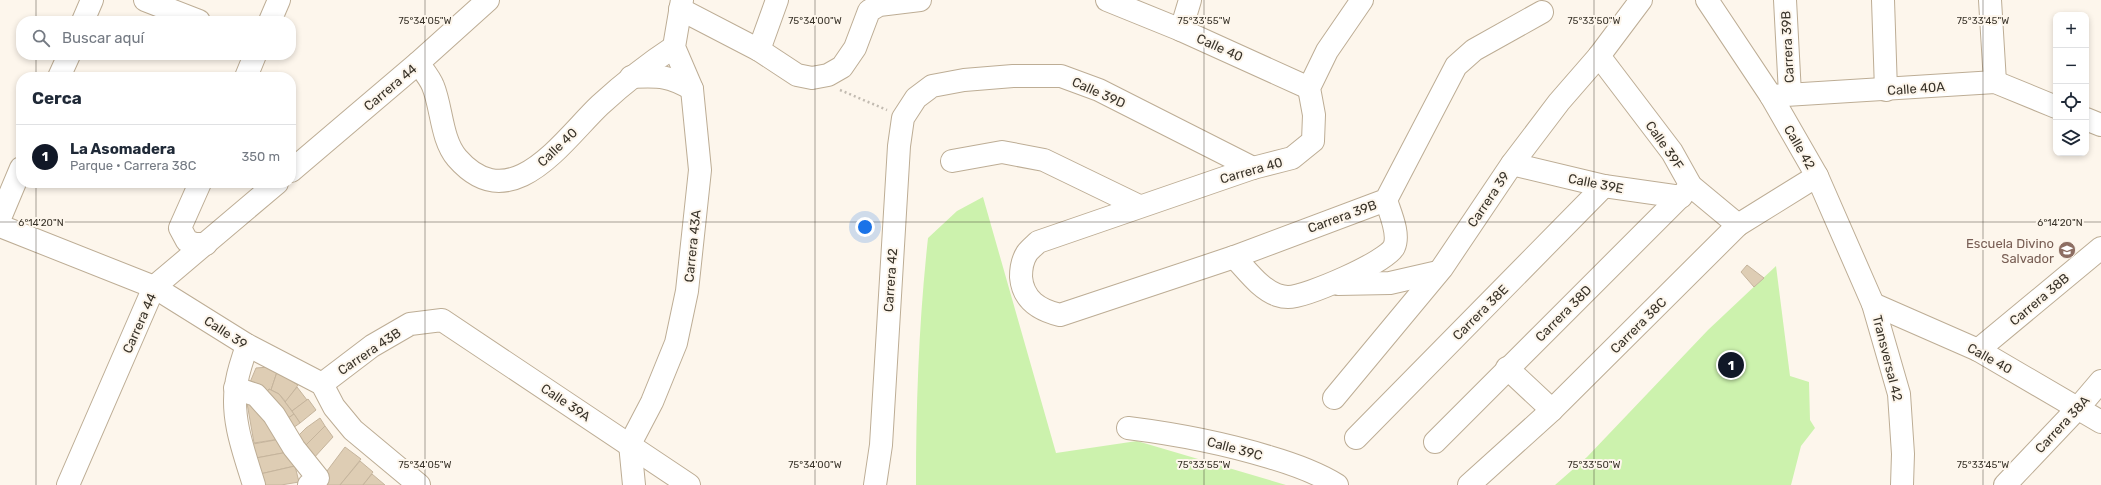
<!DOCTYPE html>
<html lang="es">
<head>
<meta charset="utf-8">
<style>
	body { margin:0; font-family:Rubik,sans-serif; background:#f6f6f7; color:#1f2937 }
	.controls { position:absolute; right:12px; top:12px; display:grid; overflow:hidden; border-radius:8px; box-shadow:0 2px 6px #0003 }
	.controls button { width:36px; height:36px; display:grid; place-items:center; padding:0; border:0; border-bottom:1px solid #e0e1e3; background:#fff; color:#1f2937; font:20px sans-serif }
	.you { position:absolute; left:865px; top:227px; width:14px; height:14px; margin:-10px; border:3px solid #fff; border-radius:50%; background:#1a73e8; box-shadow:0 0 0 6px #1a73e833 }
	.badge { display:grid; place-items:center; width:26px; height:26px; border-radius:50%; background:#111827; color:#fff; font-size:13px; font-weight:700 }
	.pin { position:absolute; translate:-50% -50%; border:2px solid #fff; box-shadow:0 1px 4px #0006 }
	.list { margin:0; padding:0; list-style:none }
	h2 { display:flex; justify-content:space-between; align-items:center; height:52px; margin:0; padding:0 16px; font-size:17px }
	h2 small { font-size:13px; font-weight:400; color:#747a83 }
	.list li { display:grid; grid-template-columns:26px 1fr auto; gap:12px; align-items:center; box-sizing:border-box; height:64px; padding:0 16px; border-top:1px solid #e0e1e3 }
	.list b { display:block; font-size:15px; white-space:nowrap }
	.list p { margin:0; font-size:13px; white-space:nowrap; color:#747a83 }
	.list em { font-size:13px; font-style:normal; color:#747a83 }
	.icon { flex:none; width:22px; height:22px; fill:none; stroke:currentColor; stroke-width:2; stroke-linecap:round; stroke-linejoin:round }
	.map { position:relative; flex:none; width:2101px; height:485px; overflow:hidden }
	.search { position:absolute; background:#fff; box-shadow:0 2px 6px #0003; left:16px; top:16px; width:280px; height:44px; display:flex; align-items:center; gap:10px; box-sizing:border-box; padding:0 14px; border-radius:16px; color:#747a83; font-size:15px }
	.panel { position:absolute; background:#fff; box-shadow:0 2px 6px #0003; left:16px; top:72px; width:280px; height:116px; border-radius:16px }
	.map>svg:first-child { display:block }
</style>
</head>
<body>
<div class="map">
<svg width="2101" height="485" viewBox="0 0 2101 485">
	<rect width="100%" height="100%" fill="#fdf6ec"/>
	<g fill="#ccf2ad">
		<path d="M983,197L1056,453L1137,441L1286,485H916C916,402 919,320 928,238L957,211Z"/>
		<polygon points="1776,266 1790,376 1809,382 1810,420 1815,428 1801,446 1791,485 1555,485 1587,457 1708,330"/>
	</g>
	<g fill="#decdb4" stroke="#c5b49c">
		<polygon points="1747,265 1764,278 1754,287 1741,272"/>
		<polygon points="269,367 277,372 271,390 269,389 264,396 248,387 256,368"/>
		<polygon points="277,372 298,385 286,402 279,394 271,390"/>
		<polygon points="297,387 307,400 292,411 285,402"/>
		<polygon points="269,389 279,394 294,414 284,421 264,396"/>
		<polygon points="308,399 316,410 300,423 292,411"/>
		<polygon points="247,403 265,410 280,439 254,443"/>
		<polygon points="294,414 300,423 290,430 284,421"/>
		<polygon points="320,418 325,426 302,449 294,440 306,428"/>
		<polygon points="325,426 333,437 312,460 302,449"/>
		<polygon points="281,439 288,452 256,458 253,444"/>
		<polygon points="345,447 361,459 340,485 320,485 318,483"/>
		<polygon points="288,452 299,465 260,474 256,458"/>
		<polygon points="360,461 373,472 363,485 340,485"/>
		<polygon points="295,466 299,482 281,485 263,485 260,474"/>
		<polygon points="372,474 385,485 363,485"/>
	</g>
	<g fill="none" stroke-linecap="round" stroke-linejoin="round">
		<defs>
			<g id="minor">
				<polyline points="145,0 199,21"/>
				<polyline points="1107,0 1181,30 1309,88"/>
				<path d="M1362,0L1327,51L1309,88L1314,115L1313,141L1292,158L1253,168L1038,242C1035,245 1030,249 1027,253C1023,259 1021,269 1021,277C1023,300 1039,310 1060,315L1234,257L1386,200L1456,66L1474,50L1542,12"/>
				<polyline points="1707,0 1771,96 1817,176 1873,304 1899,394 1903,454 1902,485"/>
				<polyline points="1785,0 1790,94"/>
				<polyline points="1883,0 1886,90"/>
				<polyline points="1990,0 1995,82"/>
				<polyline points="680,9 759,50 797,75 812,78 828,75 842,67 855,48 869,11 879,5 920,0"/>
				<polyline points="83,21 92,0"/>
				<polyline points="270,21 279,0"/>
				<polyline points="1181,30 1190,0"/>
				<polyline points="759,50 777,0"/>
				<polyline points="1599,56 1672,152 1691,186 1738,225"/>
				<path d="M418,63C423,70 430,78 433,86C442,108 441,139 457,158C511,220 563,140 600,105C624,83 648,64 674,47"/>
				<polyline points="59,77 69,55"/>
				<polyline points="246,77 255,55"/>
				<path d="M631,77C659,76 668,75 692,89"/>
				<polyline points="1771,96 1995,82 2056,107"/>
				<polyline points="2086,119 2101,125"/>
				<polyline points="952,161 1002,152 1044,160 1139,206"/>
				<polyline points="1512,164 1604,186 1681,197"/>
				<polyline points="291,171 418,63 488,0"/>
				<polyline points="200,183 180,228 187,241 195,244 206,244"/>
				<polyline points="0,218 21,168"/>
				<polyline points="0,226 154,287 247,345 322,384 334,407 353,430 419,485"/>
				<path d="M1234,257C1247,270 1259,288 1277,295C1280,296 1285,297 1288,297C1306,297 1387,262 1394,247C1400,234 1390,213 1386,200"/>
				<polyline points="1338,284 1390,283 1438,272"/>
				<polyline points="1873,304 1978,350 2101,422"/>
				<path d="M247,345C243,359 237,373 236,387C231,420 245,455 254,485"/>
				<polyline points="1978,350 2101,248"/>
				<polyline points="1507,368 1552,410"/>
				<polyline points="322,384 372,346 410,324 442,320 689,485"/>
				<polyline points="235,388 256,395 274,415 294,448 318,478 313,484 309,485"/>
				<polyline points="1334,398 1442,268 1512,164 1559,102 1599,56 1641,0"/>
				<path d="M1128,428C1176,434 1223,443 1269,457C1293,464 1316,472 1337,485"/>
				<polyline points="1356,438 1604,186"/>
				<polyline points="1435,442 1691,186"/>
				<polyline points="68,485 154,287 277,183"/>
				<polyline points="634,485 630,444 652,402 676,343 687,291 700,170 692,89 674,47 682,0"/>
				<polyline points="875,485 881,445 899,146 903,118 916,98 932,86 964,80 1013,76 1061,76 1099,90 1253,168"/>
				<polyline points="1469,485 1552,410 1738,225 1817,176"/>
				<polyline points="2005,485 2078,408 2101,381"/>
			</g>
		</defs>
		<use href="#minor" stroke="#bdad95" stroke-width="24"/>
		<polyline stroke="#c2bbb1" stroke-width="2.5" stroke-dasharray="2 3" stroke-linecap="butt" points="840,90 887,110"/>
		<use href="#minor" stroke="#fff" stroke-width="22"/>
	</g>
	<path fill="none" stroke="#393329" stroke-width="1" stroke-opacity="0.45" d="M36,0V21M425,0V485M815,0V485M1204,0V485M1594,0V485M1983,0V485M36,55V77M36,183V485M0,222H2101"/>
	<defs>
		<symbol id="school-disc" viewBox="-11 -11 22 22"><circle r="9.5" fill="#8d6e63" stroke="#fdf6ec"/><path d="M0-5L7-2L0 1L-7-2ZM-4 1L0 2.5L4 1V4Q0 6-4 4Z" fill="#fff"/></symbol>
	</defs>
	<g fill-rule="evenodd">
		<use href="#school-disc" x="2057" y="240" width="20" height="20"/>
	</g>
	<g text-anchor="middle" stroke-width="4" stroke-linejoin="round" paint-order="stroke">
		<g font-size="13" fill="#393329" stroke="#fdf6ec">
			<text transform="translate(1220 47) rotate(24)" y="5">Calle 40</text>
			<text transform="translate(1787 47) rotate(-93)" y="5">Carrera 39B</text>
			<text transform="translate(390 87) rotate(-40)" y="5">Carrera 44</text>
			<text transform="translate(1916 88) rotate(-4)" y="5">Calle 40A</text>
			<text transform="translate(1099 92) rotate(24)" y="5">Calle 39D</text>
			<text transform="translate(1665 145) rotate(55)" y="5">Calle 39F</text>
			<text transform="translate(557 147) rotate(-44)" y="5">Calle 40</text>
			<text transform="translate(1800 147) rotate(60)" y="5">Calle 42</text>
			<text transform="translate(1251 170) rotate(-16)" y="5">Carrera 40</text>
			<text transform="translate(1596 183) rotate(11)" y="5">Calle 39E</text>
			<text transform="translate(1488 199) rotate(-56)" y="5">Carrera 39</text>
			<text transform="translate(1342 216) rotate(-20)" y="5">Carrera 39B</text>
			<text transform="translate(692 246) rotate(-84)" y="5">Carrera 43A</text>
			<text transform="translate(890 280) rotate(-86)" y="5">Carrera 42</text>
			<text transform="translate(2039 299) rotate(-40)" y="5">Carrera 38B</text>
			<text transform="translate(1480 312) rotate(-45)" y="5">Carrera 38E</text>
			<text transform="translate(1563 313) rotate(-45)" y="5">Carrera 38D</text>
			<text transform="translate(139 323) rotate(-66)" y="5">Carrera 44</text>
			<text transform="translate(1638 325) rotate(-45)" y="5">Carrera 38C</text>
			<text transform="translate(226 332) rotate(33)" y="5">Calle 39</text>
			<text transform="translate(369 351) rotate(-34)" y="5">Carrera 43B</text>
			<text transform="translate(1888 358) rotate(76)" y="5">Transversal 42</text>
			<text transform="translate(1990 358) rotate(29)" y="5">Calle 40</text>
			<text transform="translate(566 402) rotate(34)" y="5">Calle 39A</text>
			<text transform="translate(2062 424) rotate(-47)" y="5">Carrera 38A</text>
			<text transform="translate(1235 448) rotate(15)" y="5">Calle 39C</text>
		</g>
		<g font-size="13" fill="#785e54" stroke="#fdf6ec" text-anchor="end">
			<text x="2054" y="248">Escuela Divino<tspan x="2054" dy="15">Salvador</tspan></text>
		</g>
	</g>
	<g font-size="10" text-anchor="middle" fill="#393329" stroke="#fdf6ec" stroke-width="4" stroke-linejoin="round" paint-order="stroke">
		<text x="425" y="24">75°34'05"W</text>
		<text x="815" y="24">75°34'00"W</text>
		<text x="1204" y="24">75°33'55"W</text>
		<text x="1594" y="24">75°33'50"W</text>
		<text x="1983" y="24">75°33'45"W</text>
		<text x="41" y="226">6°14'20"N</text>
		<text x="2060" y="226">6°14'20"N</text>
		<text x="425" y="468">75°34'05"W</text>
		<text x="815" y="468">75°34'00"W</text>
		<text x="1204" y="468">75°33'55"W</text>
		<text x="1594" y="468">75°33'50"W</text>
		<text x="1983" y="468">75°33'45"W</text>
	</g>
</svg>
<div class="controls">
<button>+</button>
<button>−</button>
<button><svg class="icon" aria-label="locate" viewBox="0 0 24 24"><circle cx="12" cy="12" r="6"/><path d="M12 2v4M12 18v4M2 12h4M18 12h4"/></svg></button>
<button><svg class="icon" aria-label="layers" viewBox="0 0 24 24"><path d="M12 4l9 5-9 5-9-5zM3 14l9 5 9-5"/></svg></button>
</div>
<div class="you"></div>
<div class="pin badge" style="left:1731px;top:365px">1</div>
<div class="search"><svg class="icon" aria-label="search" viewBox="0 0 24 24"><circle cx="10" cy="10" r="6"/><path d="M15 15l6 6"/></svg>Buscar aquí</div>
<section class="panel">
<h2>Cerca<small></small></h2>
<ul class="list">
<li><span class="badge">1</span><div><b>La Asomadera</b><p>Parque · Carrera 38C</p></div><em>350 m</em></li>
</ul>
</section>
</div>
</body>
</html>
